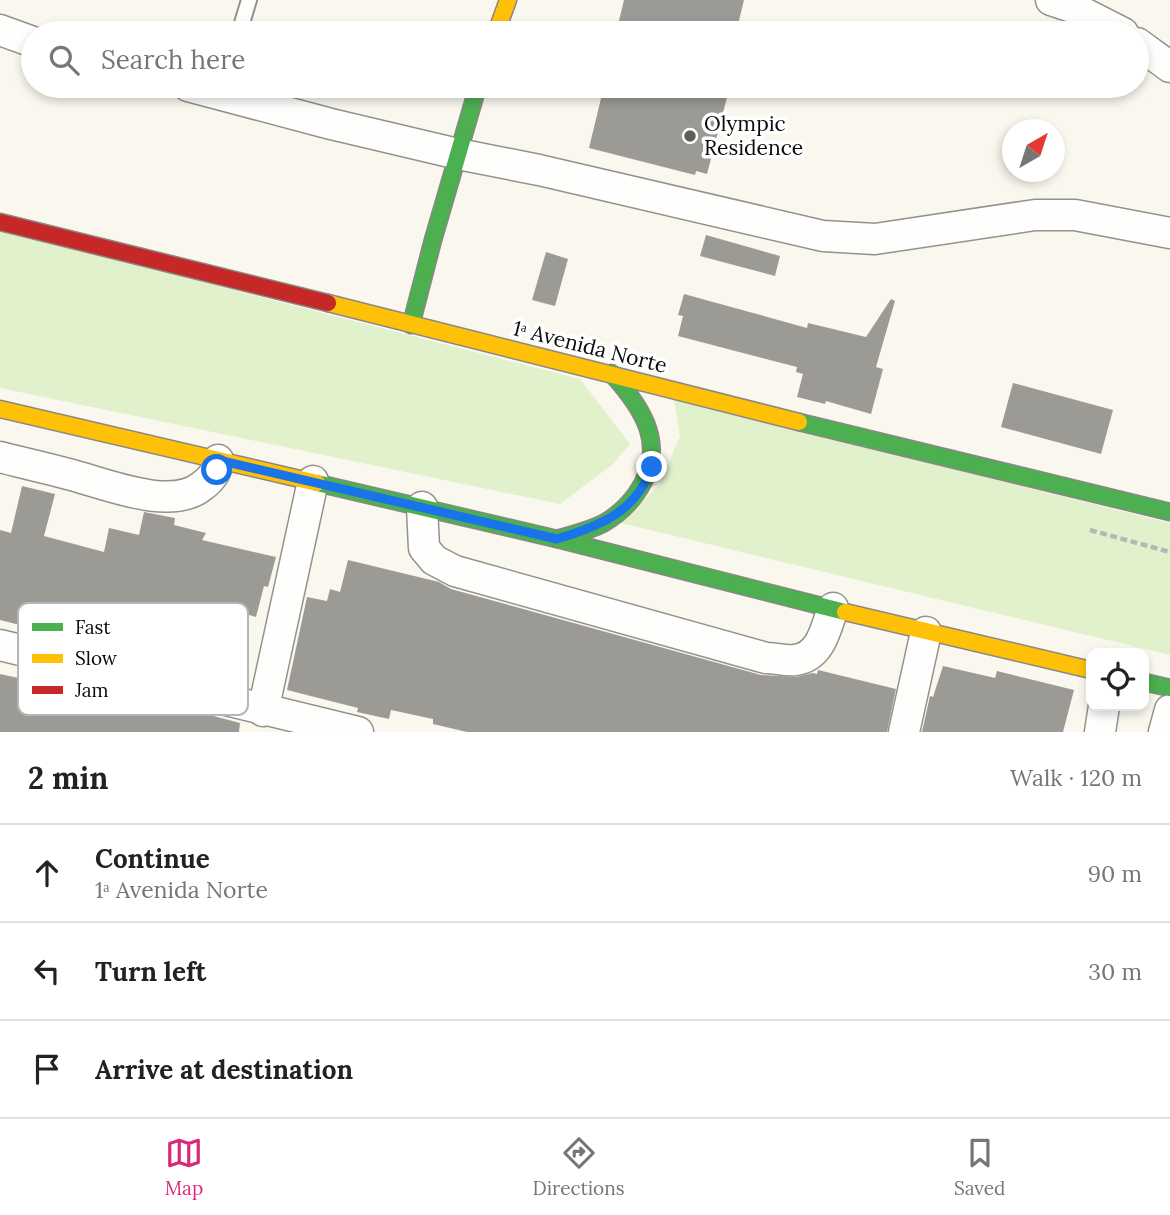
<!DOCTYPE html>
<html lang="en">
<head>
<meta charset="utf-8">
<style>
	body { margin:0; font-family:Lora,serif; background:#f2f2f2; color:#222 }
	.controls { position:absolute; right:21px; bottom:21px; display:grid; overflow:hidden; border-radius:14px; box-shadow:0 4px 10px #0003 }
	.controls button { width:63px; height:63px; display:grid; place-items:center; padding:0; border:0; border-bottom:2px solid #e0e0e0; background:#fff; color:#222; font:35px sans-serif }
	.compass { position:absolute; left:1002px; top:119px; width:63px; height:63px; border-radius:50%; background:#fff; box-shadow:0 4px 10px #0003; rotate:39deg }
	.stop { position:absolute; width:21px; height:21px; margin:-16px; border:5px solid #1a73e8; border-radius:50%; background:#fff }
	.stop.end { background:#1a73e8; border-color:#fff; box-shadow:0 2px 7px #0008 }
	.list { margin:0; padding:0; list-style:none }
	h2 { display:flex; justify-content:space-between; align-items:center; height:91px; margin:0; padding:0 28px; font-size:30px }
	h2 small { font-size:23px; font-weight:400; color:#767676 }
	.list li { display:grid; grid-template-columns:46px 1fr auto; gap:21px; align-items:center; box-sizing:border-box; height:98px; padding:0 28px; border-top:2px solid #e0e0e0 }
	.list b { display:block; font-size:26px; white-space:nowrap }
	.list p { margin:0; font-size:23px; white-space:nowrap; color:#767676 }
	.list em { font-size:23px; font-style:normal; color:#767676 }
	.icon { flex:none; width:38px; height:38px; fill:none; stroke:currentColor; stroke-width:2; stroke-linecap:round; stroke-linejoin:round }
	.map { position:relative; flex:none; width:1170px; height:732px; overflow:hidden }
	.search { position:absolute; background:#fff; box-shadow:0 4px 10px #0003; left:21px; right:21px; top:21px; height:77px; display:flex; align-items:center; gap:18px; box-sizing:border-box; padding:0 24px; border-radius:38px; color:#767676; font-size:26px }
	.sheet { height:385px; background:#fff }
	nav { display:flex; justify-content:space-around; align-items:center; box-sizing:border-box; height:98px; border-top:2px solid #e0e0e0; background:#fff; font-size:19px; color:#767676 }
	nav a { display:grid; justify-items:center; gap:4px }
	nav .on { color:#db2777 }
	.map>svg:first-child { display:block }
</style>
</head>
<body>
<div class="map">
<svg width="1170" height="732" viewBox="0 0 1170 732">
	<rect width="100%" height="100%" fill="#faf8ee"/>
	<g fill="#e0f1cc">
		<polygon points="0,230 580,379 630,444 613,464 560,504 0,388"/>
		<polygon points="674,400 1170,523 1170,655 621,523 660,484 680,436"/>
	</g>
	<g fill="#9c9a94">
		<polygon points="624,0 744,0 736,33 616,33"/>
		<polygon points="604,86 730,86 707,174 696,171 695,175 589,148"/>
		<polygon points="706,235 780,256 775,276 700,256"/>
		<polygon points="546,252 568,259 555,306 532,300"/>
		<polygon points="684,294 807,328 808,323 866,337 891,299 895,301 876,367 883,369 871,414 826,401 825,404 797,397 803,374 796,372 797,367 678,336 683,316 678,315"/>
		<polygon points="1013,383 1113,410 1101,454 1001,427"/>
		<polygon points="22,486 55,494 44,536 104,552 109,528 139,535 144,512 175,518 174,525 206,533 202,540 276,557 268,587 264,586 256,617 246,614 239,645 215,639 208,670 159,658 157,665 111,654 115,638 22,614 20,625 0,620 0,530 11,533"/>
		<polygon points="348,560 439,582 451,589 761,675 796,677 813,673 817,674 818,670 896,689 887,732 467,732 433,724 433,719 391,710 389,719 357,712 358,708 287,690 307,597 327,601 330,589 340,592"/>
		<polygon points="943,666 995,678 997,671 1074,690 1063,732 922,732 930,696 933,697"/>
		<polygon points="0,674 46,684 48,676 149,699 240,723 239,732 0,732"/>
	</g>
	<g fill="none" stroke-linecap="round" stroke-linejoin="round">
		<defs>
			<polyline id="lane" points="239,33 249,0"/>
			<g id="street">
				<polyline points="1051,0 1072,7 1123,33"/>
				<polyline points="0,30 33,42"/>
				<polyline points="1137,43 1170,67"/>
				<polyline points="188,86 331,124 458,154 539,170 823,236 875,239 1035,215 1075,215 1170,233"/>
				<path d="M0,457C23,463 46,468 68,474C104,483 171,512 202,486C212,479 217,472 218,460"/>
				<path d="M422,507L424,548L434,560L455,571L766,658C775,658 786,661 795,660C821,657 826,628 833,608"/>
				<polyline points="0,645 358,732"/>
				<polyline points="263,711 313,481"/>
				<polyline points="904,732 926,632"/>
				<polyline points="1100,732 1104,706"/>
				<polyline points="1164,732 1170,710"/>
			</g>
			<g id="fast">
				<polyline points="411,325 433,240 478,86"/>
				<polyline points="799,422 1170,512"/>
				<polyline points="317,483 557,539 845,612"/>
				<path d="M557,539C573,534 589,531 604,523C616,516 628,505 636,494C669,448 644,409 611,373"/>
				<polyline points="1144,682 1170,688"/>
			</g>
			<g id="slow">
				<polyline points="496,33 508,0"/>
				<polyline points="328,303 799,422"/>
				<polyline points="0,409 317,483"/>
				<polyline points="845,612 1091,670"/>
			</g>
			<polyline id="jam" points="0,222 328,303"/>
		</defs>
		<use href="#lane" stroke="#93928d" stroke-width="18"/>
		<use href="#street" stroke="#93928d" stroke-width="33"/>
		<use href="#fast" stroke="#898884" stroke-width="19"/>
		<use href="#slow" stroke="#898884" stroke-width="19"/>
		<use href="#jam" stroke="#898884" stroke-width="19"/>
		<polyline stroke="#b7b7b5" stroke-width="4.5" stroke-dasharray="7 3.5" stroke-linecap="butt" points="1090,530 1170,552"/>
		<use href="#lane" stroke="#fefefc" stroke-width="14"/>
		<use href="#street" stroke="#fefefc" stroke-width="30"/>
		<use href="#fast" stroke="#4caf50" stroke-width="16"/>
		<use href="#slow" stroke="#ffc107" stroke-width="16"/>
		<use href="#jam" stroke="#c62828" stroke-width="16"/>
	</g>
	<g fill="none" stroke-linecap="round" stroke-linejoin="round">
		<path stroke="#1a73e8" stroke-width="9" d="M217,470L218,460L557,539C600,526 636,512 652,467"/>
	</g>
	<circle fill="#5f5e5a" stroke="#fff" stroke-width="2.5" cx="690" cy="136" r="7"/>
	<g text-anchor="middle" stroke-width="7" stroke-linejoin="round" paint-order="stroke">
		<g font-size="21" fill="#0b0b0b" stroke="#fff" text-anchor="start">
			<text x="704" y="131">Olympic<tspan x="704" dy="24">Residence</tspan></text>
		</g>
		<g font-size="21" fill="#0b0b0b" stroke="#fff">
			<text transform="translate(590 347) rotate(14)" y="7">1ᵃ Avenida Norte</text>
		</g>
	</g>
	<rect x="18" y="603" width="230" height="112" rx="10" fill="#fff" stroke="#b6b6b6" stroke-width="2"/>
	<rect x="32" y="623" width="31" height="8" fill="#4caf50"/>
	<rect x="32" y="654" width="31" height="9" fill="#ffc107"/>
	<rect x="32" y="686" width="31" height="8" fill="#c62828"/>
	<g font-size="19" fill="#0b0b0b">
		<text x="75" y="634">Fast</text>
		<text x="75" y="665">Slow</text>
		<text x="75" y="697">Jam</text>
	</g>
</svg>
<div class="controls">
<button><svg class="icon" aria-label="locate" viewBox="0 0 24 24"><circle cx="12" cy="12" r="6"/><path d="M12 2v4M12 18v4M2 12h4M18 12h4"/></svg></button>
</div>
<svg class="compass" viewBox="-18 -18 36 36"><path d="M0-13l5 13h-10z" fill="#e53935"/><path d="M0 13l5-13h-10z" fill="#767676"/></svg>
<div class="stop" style="left:217px;top:470px"></div>
<div class="stop end" style="left:652px;top:467px"></div>
<div class="search"><svg class="icon" aria-label="search" viewBox="0 0 24 24"><circle cx="10" cy="10" r="6"/><path d="M15 15l6 6"/></svg>Search here</div>
</div>
<section class="sheet">
<h2>2 min<small>Walk · 120 m</small></h2>
<ul class="list">
<li><svg class="icon" aria-label="ahead" viewBox="0 0 24 24"><path d="M12 20V5M6 11l6-6 6 6"/></svg><div><b>Continue</b><p>1ᵃ Avenida Norte</p></div><em>90 m</em></li>
<li><svg class="icon" aria-label="left" viewBox="0 0 24 24"><path d="M17 20v-9H6M10 6l-5 5 5 5"/></svg><div><b>Turn left</b></div><em>30 m</em></li>
<li><svg class="icon" aria-label="arrive" viewBox="0 0 24 24"><path d="M6 21V4h12l-3 4 3 4H6"/></svg><div><b>Arrive at destination</b></div></li>
</ul>
</section>
<nav>
<a class="on"><svg class="icon" aria-label="map" viewBox="0 0 24 24"><path d="M3 6l6-2 6 2 6-2v14l-6 2-6-2-6 2zM9 4v14M15 6v14"/></svg>Map</a>
<a><svg class="icon" aria-label="directions" viewBox="0 0 24 24"><path d="M12 3l9 9-9 9-9-9zM9 14v-3h6M13 9l2 2-2 2"/></svg>Directions</a>
<a><svg class="icon" aria-label="saved" viewBox="0 0 24 24"><path d="M7 4h10v16l-5-4-5 4z"/></svg>Saved</a>
</nav>
</body>
</html>
